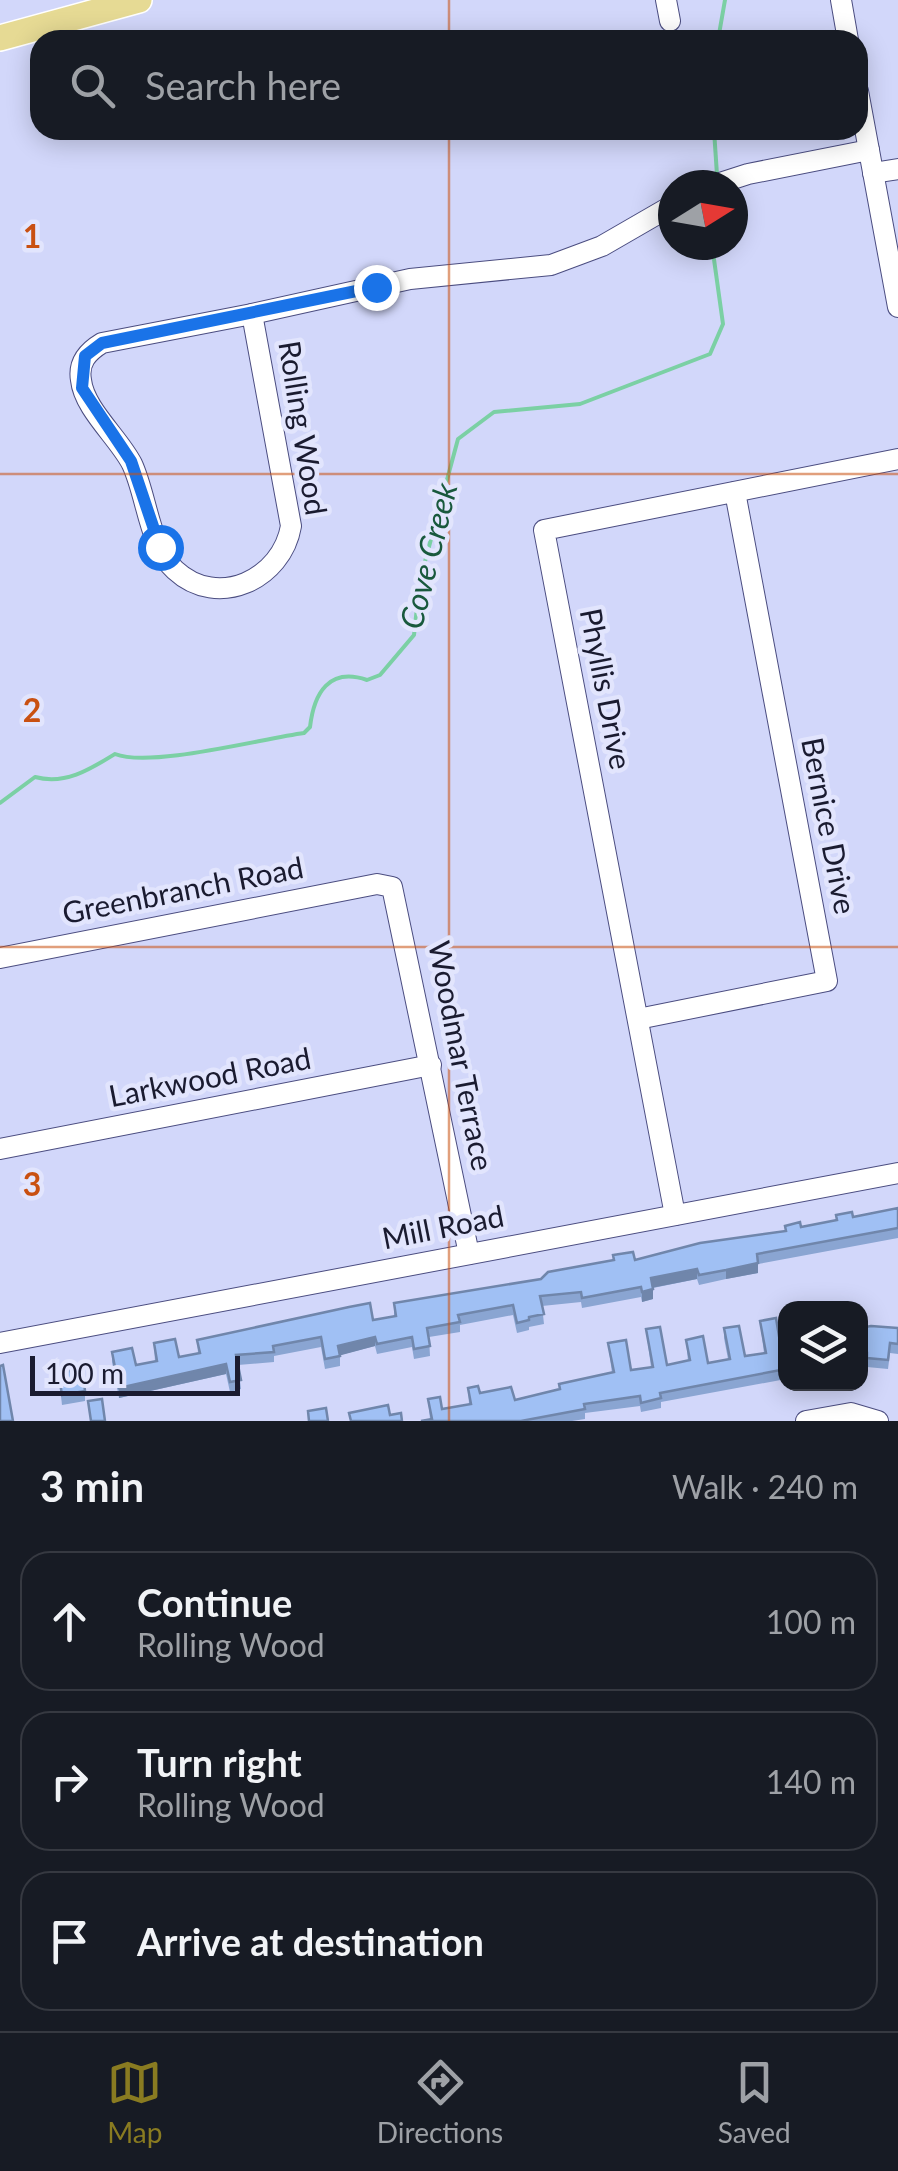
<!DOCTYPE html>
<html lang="en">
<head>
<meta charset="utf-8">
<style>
	body { margin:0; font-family:Lato,sans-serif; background:#242831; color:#f1f3f6 }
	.controls { position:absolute; right:30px; bottom:30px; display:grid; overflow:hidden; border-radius:20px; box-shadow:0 5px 25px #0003 }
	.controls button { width:90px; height:90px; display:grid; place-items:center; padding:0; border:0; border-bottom:2px solid #363941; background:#171b24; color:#f1f3f6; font:50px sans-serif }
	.compass { position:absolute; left:658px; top:170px; width:90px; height:90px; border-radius:50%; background:#171b24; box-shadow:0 5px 25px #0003; rotate:79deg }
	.scale { position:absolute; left:30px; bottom:25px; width:210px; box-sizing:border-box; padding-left:10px; border:5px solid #1a1b30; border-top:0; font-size:28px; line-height:35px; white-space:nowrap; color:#1a1b30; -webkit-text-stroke:8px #e2e5fd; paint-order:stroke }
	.stop { position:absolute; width:30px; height:30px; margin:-22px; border:8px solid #1a73e8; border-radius:50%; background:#fff }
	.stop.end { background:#1a73e8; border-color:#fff; box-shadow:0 2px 10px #0008 }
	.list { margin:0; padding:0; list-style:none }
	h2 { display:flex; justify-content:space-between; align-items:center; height:130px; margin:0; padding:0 40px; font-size:42px }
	h2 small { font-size:32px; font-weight:400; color:#9ea1a6 }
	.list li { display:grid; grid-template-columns:65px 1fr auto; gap:30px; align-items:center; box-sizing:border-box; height:140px; margin:0 20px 20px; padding:0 20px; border:2px solid #363941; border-radius:30px }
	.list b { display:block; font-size:38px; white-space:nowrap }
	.list p { margin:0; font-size:32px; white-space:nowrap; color:#9ea1a6 }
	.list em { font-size:32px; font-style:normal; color:#9ea1a6 }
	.icon { flex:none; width:55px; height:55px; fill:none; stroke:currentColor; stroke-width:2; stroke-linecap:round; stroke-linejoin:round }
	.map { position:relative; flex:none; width:898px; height:1421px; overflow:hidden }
	.search { position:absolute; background:#171b24; box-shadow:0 5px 25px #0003; left:30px; right:30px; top:30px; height:110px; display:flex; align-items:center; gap:25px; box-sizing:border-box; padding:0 35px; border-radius:30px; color:#9ea1a6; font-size:38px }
	.sheet { height:610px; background:#171b24 }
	nav { display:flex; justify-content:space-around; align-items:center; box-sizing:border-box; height:140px; border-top:2px solid #363941; background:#171b24; font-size:28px; color:#9ea1a6 }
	nav a { display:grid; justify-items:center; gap:5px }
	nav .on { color:#897b21 }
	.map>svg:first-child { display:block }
</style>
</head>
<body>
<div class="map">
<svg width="898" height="1421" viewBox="0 0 898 1421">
	<rect width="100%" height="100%" fill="#d2d7fa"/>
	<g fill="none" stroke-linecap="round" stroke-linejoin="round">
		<g stroke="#7bd0a4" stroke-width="4">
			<polyline points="718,40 725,0"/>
			<polyline points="714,130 717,175"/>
			<path d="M0,803L35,777C65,785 89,770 115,754C151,768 260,739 304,733L310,727C314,693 329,667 367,680L380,675L414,635L420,580L458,439L494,412L580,404L710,354L723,324L712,245"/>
		</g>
		<defs>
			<g id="minor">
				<polyline points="666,0 670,21"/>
				<polyline points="841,0 848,40"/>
				<polyline points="858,91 898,307"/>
				<polyline points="873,173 898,169"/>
				<polyline points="714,185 748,174 869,150"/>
				<path d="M252,314L291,526C282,579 218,610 175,570C149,546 147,496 132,464C119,438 84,409 81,380C78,363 87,352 102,343Z"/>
				<polyline points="252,314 410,279 551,265 602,246 673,205"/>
				<polyline points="0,958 377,884 392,887 469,1254"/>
				<polyline points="638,1019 827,981 735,492"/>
				<polyline points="0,1149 431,1065"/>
				<polyline points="675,1215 544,530 898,459"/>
				<polyline points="0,1343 898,1173"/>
				<polyline points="806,1421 851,1413 878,1421"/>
			</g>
			<polyline id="major" points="0,38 139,0"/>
		</defs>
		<use href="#minor" stroke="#4b4d80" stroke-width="22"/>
		<use href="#major" stroke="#fff" stroke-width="28"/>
		<use href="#minor" stroke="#fff" stroke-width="20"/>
		<use href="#major" stroke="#e6da94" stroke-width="25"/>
	</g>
	<g fill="#8aa5d2">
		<polygon points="898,1208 898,1238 758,1264 758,1273 726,1279 699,1285 697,1279 653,1288 653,1299 642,1302 641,1297 582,1308 581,1302 542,1306 544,1324 529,1327 529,1330 517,1333 513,1315 460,1325 460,1332 429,1337 430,1356 414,1359 412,1347 377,1354 375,1346 340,1355 340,1366 325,1369 321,1347 274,1356 274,1362 238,1365 241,1389 230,1392 226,1374 119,1398 112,1362 112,1352 136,1365 155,1362 154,1343 179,1357 198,1353 197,1340 373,1320 394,1316 394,1303 541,1279 785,1231 785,1226 801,1227 836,1220 836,1215 853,1217"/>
		<polygon points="760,1321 780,1342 786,1340 786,1379 661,1402 661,1408 641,1412 640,1406 585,1413 585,1419 572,1421 421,1421 430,1419 428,1399 442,1409 469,1404 468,1388 480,1393 515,1400 559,1389 559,1384 612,1373 608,1343 631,1370 651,1367 646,1329 667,1365 688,1361 686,1340 708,1363 728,1359 724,1338 724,1328 745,1356 764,1353"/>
		<polygon points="860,1328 898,1328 898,1354 890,1353 888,1369 867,1367 867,1362 860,1363"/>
		<polygon points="58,1370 72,1376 85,1391 85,1401 62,1405"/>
	</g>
	<g fill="#7086ab">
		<polygon points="758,1263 758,1273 726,1279 726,1270"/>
		<polygon points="697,1269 697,1279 651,1288 651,1278"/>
		<polygon points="653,1289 653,1299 642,1302 642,1292"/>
		<polygon points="375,1337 375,1346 338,1356 338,1346"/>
		<polygon points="226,1364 226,1374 119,1398 119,1388"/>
	</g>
	<g fill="#a0c0f4" stroke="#7086ab" stroke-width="2.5">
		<polygon points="898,1208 898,1228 757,1254 758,1263 726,1270 699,1275 697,1269 651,1278 653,1289 642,1292 641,1287 582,1298 581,1292 540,1296 544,1314 529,1317 529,1320 517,1323 513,1305 458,1315 460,1322 427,1328 430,1346 414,1349 412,1337 377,1344 375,1337 338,1346 340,1356 325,1359 321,1337 273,1346 274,1352 236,1355 241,1380 230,1382 226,1364 119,1388 112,1352 132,1348 136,1365 157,1361 154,1343 175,1339 179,1357 200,1353 197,1340 349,1307 370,1303 373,1320 396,1316 394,1303 541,1279 548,1272 614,1260 613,1255 633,1252 635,1260 700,1243 786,1231 785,1226 800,1222 801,1227 837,1220 836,1215 852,1212 853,1217"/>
		<polygon points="776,1318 780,1342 786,1340 786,1369 660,1393 661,1398 641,1403 640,1396 584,1404 585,1409 521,1421 421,1421 432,1419 428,1399 440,1397 442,1409 471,1404 468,1388 478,1386 480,1393 511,1387 515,1400 560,1389 559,1384 614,1372 608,1343 626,1340 631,1370 653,1367 646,1329 660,1327 667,1365 690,1360 686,1340 703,1336 708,1363 730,1359 724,1328 739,1326 745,1356 766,1353 760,1321"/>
		<polygon points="871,1326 898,1328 898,1344 890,1343 888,1360 867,1358 867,1353 860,1353 860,1328"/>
		<polygon points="3,1365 13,1421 0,1421 0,1366"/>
		<polygon points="70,1368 72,1376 83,1374 85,1391 62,1395 58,1370"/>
		<polygon points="102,1399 105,1421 91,1421 88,1401"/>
		<polygon points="388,1405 390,1415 401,1413 402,1421 351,1421 349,1413"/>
		<polygon points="326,1408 328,1421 309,1421 308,1411"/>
	</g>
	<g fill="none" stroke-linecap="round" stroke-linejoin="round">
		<polyline stroke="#1a73e8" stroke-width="12" points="160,547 131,461 82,388 85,356 102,343 376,287"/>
	</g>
	<path fill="none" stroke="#c95011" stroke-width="2.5" stroke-opacity="0.55" d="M449,0V40M449,130V1421M0,474H898M0,947H898"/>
	<g text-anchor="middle" stroke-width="9" stroke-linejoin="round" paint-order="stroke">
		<g font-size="30" fill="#1a1b30" stroke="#e2e5fd">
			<text transform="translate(302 428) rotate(81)" y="10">Rolling Wood</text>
			<text transform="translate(605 689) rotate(79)" y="10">Phyllis Drive</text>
			<text transform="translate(828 826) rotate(79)" y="10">Bernice Drive</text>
			<text transform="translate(183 891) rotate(-11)" y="10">Greenbranch Road</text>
			<text transform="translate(460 1056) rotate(79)" y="10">Woodmar Terrace</text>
			<text transform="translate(210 1078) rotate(-11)" y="10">Larkwood Road</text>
			<text transform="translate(443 1228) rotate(-11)" y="10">Mill Road</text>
		</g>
		<g font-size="32" font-style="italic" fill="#19593d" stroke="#e2e5fd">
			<text transform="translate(429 556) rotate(-76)" y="11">Cove Creek</text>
		</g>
	</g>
	<g font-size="32" text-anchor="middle" font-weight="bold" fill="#c95011" stroke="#e2e5fd" stroke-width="9" stroke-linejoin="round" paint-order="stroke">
		<text x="32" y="248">1</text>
		<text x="32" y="722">2</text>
		<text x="32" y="1196">3</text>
	</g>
</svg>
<div class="controls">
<button><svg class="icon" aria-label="layers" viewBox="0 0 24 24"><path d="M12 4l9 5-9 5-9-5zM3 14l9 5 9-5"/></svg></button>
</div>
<svg class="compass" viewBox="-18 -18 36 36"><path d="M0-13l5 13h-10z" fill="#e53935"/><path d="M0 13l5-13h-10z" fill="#9ea1a6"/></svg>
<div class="scale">100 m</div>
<div class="stop" style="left:160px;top:547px"></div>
<div class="stop end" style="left:376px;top:287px"></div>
<div class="search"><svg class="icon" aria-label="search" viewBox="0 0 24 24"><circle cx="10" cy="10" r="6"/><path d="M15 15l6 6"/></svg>Search here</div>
</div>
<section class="sheet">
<h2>3 min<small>Walk · 240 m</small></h2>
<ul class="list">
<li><svg class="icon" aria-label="ahead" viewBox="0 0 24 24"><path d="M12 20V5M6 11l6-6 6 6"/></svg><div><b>Continue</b><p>Rolling Wood</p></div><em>100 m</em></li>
<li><svg class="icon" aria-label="right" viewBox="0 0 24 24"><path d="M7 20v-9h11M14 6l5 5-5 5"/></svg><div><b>Turn right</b><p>Rolling Wood</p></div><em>140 m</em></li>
<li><svg class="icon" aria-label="arrive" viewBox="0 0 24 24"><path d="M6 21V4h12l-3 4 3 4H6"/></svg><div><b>Arrive at destination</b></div></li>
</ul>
</section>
<nav>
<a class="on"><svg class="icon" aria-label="map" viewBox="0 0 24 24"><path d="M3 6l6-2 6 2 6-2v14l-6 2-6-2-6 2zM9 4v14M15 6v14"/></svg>Map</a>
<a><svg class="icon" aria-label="directions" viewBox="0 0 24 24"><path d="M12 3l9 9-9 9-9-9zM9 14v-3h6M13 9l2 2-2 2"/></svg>Directions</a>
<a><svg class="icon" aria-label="saved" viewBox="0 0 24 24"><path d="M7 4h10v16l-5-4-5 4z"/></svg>Saved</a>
</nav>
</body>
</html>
